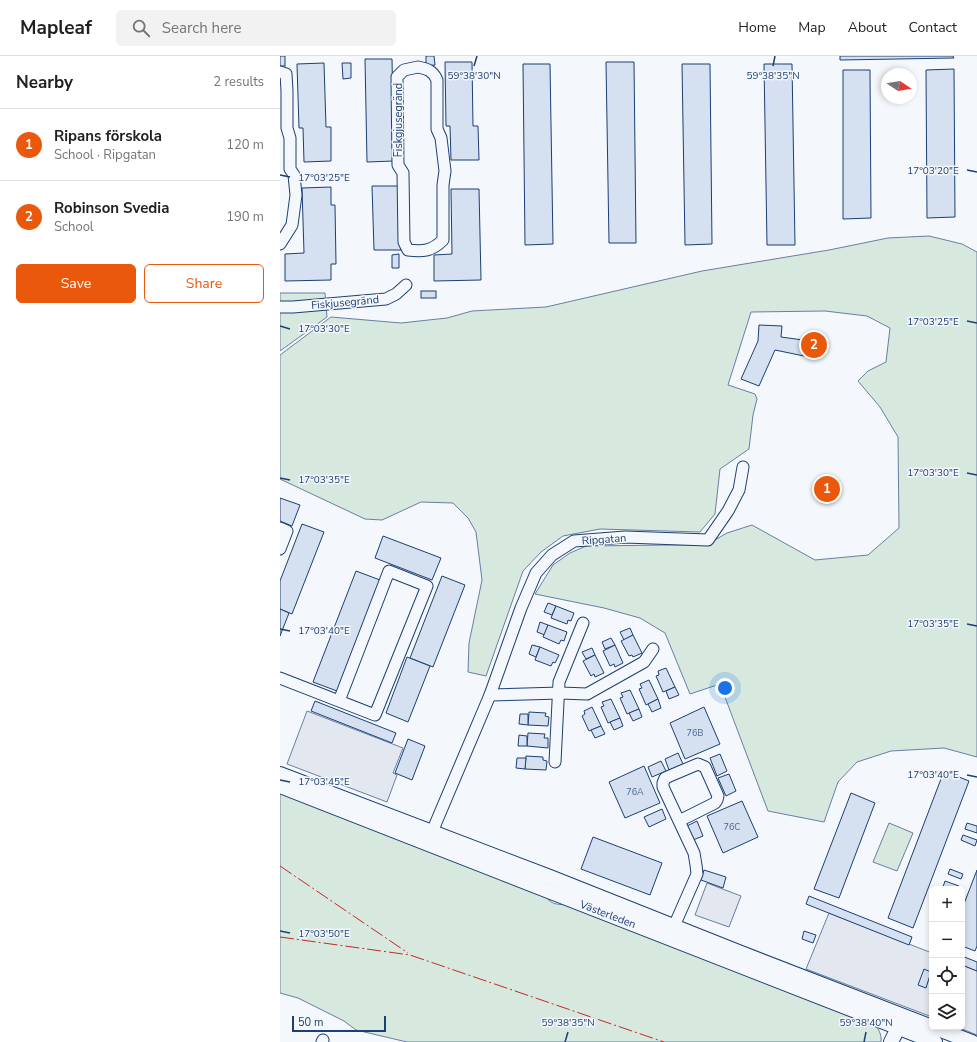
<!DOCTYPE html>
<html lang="en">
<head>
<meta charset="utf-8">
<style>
	body { margin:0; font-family:"Nunito Sans",sans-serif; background:#f2f2f2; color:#202124 }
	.controls { position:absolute; right:12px; bottom:12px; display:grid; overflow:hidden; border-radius:6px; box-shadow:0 2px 6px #0003 }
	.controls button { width:36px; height:36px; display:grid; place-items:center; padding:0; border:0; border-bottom:1px solid #e0e0e0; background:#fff; color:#202124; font:20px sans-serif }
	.compass { position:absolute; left:601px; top:12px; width:36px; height:36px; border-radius:50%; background:#fff; box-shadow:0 2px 6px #0003; rotate:102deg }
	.scale { position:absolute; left:12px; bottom:10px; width:94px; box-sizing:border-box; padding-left:4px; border:2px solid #1d3f73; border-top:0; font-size:11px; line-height:14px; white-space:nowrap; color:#1d3f73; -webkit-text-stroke:3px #f4f7fb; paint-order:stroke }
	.you { position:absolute; left:445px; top:632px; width:14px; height:14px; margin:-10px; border:3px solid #fff; border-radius:50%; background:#1a73e8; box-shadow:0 0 0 6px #1a73e833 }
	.badge { display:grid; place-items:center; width:26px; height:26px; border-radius:50%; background:#ea580c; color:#fff; font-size:13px; font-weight:700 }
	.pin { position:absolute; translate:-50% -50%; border:2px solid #fff; box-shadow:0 1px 4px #0006 }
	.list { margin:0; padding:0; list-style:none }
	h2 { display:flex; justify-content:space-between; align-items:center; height:52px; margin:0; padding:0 16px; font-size:17px }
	h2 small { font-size:13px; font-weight:400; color:#757577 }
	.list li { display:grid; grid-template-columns:26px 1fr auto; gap:12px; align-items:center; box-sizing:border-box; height:72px; padding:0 16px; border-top:1px solid #e0e0e0 }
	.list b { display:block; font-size:15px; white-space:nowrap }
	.list p { margin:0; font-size:13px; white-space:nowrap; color:#757577 }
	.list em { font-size:13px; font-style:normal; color:#757577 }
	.actions { display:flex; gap:8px; padding:12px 16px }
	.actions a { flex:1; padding:9px 0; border:1px solid #ea580c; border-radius:6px; text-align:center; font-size:14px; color:#ea580c }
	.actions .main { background:#ea580c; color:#fff }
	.icon { flex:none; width:22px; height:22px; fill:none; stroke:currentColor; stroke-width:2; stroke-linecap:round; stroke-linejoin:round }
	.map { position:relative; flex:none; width:697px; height:986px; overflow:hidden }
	header { display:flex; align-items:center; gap:24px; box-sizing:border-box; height:56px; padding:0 20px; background:#fff; border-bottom:1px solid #e0e0e0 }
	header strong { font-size:19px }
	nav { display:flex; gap:22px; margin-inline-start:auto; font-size:14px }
	.search { width:280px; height:36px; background:#f2f2f2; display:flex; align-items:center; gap:10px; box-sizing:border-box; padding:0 14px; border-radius:6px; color:#757577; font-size:15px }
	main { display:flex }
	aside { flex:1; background:#fff }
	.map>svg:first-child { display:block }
</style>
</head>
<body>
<header>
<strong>Mapleaf</strong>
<div class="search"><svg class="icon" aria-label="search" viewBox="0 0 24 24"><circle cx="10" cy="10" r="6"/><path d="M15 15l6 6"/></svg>Search here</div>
<nav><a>Home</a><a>Map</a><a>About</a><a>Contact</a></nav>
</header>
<main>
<aside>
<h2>Nearby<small>2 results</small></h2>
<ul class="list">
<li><span class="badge">1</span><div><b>Ripans förskola</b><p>School · Ripgatan</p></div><em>120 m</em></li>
<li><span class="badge">2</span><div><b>Robinson Svedia</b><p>School</p></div><em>190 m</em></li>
</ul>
<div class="actions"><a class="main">Save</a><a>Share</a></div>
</aside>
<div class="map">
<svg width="697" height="986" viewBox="0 0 697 986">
	<rect width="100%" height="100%" fill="#f4f7fb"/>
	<g fill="#d7e8df" stroke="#687fa3">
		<polygon points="649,180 682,188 697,196 697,701 664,692 611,695 577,706 558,726 544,766 488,755 440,628 410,638 385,577 360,562 324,552 255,538 273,509 290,497 306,490 390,489 426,489 447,477 472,469 535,504 588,499 619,472 618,381 600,351 578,325 588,315 606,306 610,272 587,260 545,255 471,256 448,329 475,338 477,343 473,359 469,393 440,413 435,458 420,476 320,473 283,480 261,496 243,515 206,620 188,616 189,587 202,524 196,476 188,462 173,447 141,446 102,464 85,463 0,423 0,299 51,261 121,267 167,262 192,255 266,251 422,215 549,194 608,182"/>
		<polygon points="0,237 45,237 47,261 0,295"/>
		<path d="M0,735L263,837C271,850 279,849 292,848L593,966C598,972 602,978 601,986H127L76,974L64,965L18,942L0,937Z"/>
		<polygon points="609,767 633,777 617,815 593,806"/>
	</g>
	<g fill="#e3e8f0" stroke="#687fa3">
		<polygon points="27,655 123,692 113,717 117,719 107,746 7,708"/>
		<polygon points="427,827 461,840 449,871 415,859"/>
		<polygon points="549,857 652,897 652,961 526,913"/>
		<polygon points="682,909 697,915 697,979 677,971 682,971"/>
	</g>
	<g fill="#d5e0f0" stroke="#1d3f73">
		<rect x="0" y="0" width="5" height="10"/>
		<polygon points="146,0 154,0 155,9 146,10"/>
		<polygon points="560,0 673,0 674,2 560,4"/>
		<polygon points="85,3 112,3 114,105 87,106"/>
		<polygon points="165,6 192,6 193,70 198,70 199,104 171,104 170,70 166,70"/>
		<polygon points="326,6 354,6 356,187 329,187"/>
		<polygon points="44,7 46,71 51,71 51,105 24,106 23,72 19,72 17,8"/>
		<polygon points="62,7 71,7 71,22 63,23"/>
		<polygon points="243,8 270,8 273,188 245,189"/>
		<polygon points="402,8 430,8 432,188 405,189"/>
		<polygon points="484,8 512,8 515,189 487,189"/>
		<polygon points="674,13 675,161 647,162 646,14"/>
		<polygon points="563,14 590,14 591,162 563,163"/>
		<polygon points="92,130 120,130 121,194 94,194"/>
		<polygon points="51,131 51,149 55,149 56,208 51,208 51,224 5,225 5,198 24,197 22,132"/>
		<polygon points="171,133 199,133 201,224 154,225 154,199 172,198"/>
		<polygon points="119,198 119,212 112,212 112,199"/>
		<rect x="141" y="235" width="15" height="7"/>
		<polygon points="479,269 502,270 501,281 523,284 524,280 540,283 537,298 525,296 524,300 495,294 479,330 461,323 478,285"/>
		<polygon points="0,442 20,449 12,470 0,465"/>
		<polygon points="22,468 44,476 12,558 0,553 0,525"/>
		<polygon points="103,480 161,502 152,524 95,502"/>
		<polygon points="76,515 100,524 57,635 33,626"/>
		<polygon points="162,520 185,529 153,611 130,602"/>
		<polygon points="268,547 276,550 272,559 264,556"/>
		<polygon points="276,550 294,557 291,565 288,564 287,568 271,562"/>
		<polygon points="0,553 9,557 0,580"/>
		<polygon points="260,566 268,569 265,579 257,576"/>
		<polygon points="268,569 287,576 284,585 281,584 279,588 263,581"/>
		<polygon points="350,572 353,579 344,584 340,576"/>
		<polygon points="353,579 362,597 353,601 352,599 349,600 341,585"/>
		<polygon points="331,582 335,589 325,593 322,586"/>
		<polygon points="252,589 260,591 256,601 249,598"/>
		<polygon points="335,589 343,607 335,611 334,608 330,610 323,595"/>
		<polygon points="260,591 279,599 275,607 273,606 271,610 255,604"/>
		<polygon points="312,592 315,599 306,603 302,596"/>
		<polygon points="315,599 324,617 315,621 314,618 311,620 303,605"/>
		<polygon points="127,601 150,610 128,666 106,657"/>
		<polygon points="386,612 395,631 383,636 376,620 379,619 378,615"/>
		<polygon points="369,624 378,643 366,649 359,633 362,632 360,628"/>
		<polygon points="395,631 399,639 389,643 386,635"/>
		<polygon points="350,634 359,653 347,658 340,642 343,641 341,637"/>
		<polygon points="331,643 340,662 328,667 321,651 324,650 322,646"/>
		<polygon points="378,643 381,652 372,656 368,648"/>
		<polygon points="35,645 116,677 112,687 31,655"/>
		<polygon points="312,651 321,670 309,675 302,660 305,658 304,655"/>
		<polygon points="424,651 440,688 405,703 390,667"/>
		<polygon points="359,653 362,661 353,665 349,657"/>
		<polygon points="249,656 266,657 265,660 269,661 268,670 248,669"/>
		<polygon points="240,658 248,658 248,669 239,668"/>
		<polygon points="340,662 343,670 334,674 330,666"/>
		<polygon points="321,670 325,678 315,682 311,674"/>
		<polygon points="248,677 265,678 264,682 268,682 268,692 247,690"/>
		<polygon points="239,679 247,680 247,690 238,690"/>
		<polygon points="128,683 145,690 132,724 115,717"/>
		<polygon points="398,697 403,708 389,714 385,703"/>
		<polygon points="440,698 447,715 437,720 430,702"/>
		<polygon points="246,700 263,701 263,704 267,705 266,714 245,713"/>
		<polygon points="237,702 246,702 245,713 236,712"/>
		<polygon points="381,705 386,715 372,721 368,711"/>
		<polygon points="364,710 380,747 345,762 329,726"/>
		<polygon points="664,715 689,725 633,872 608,862"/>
		<polygon points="449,718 456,735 446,740 438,722"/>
		<polygon points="571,737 595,747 559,842 534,833"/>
		<polygon points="462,745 478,781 443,797 427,760"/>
		<polygon points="382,753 386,763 369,771 364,761"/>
		<polygon points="417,765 423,780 413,784 407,770"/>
		<polygon points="687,767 697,770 697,777 685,773"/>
		<polygon points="683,779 697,784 695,790 681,784"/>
		<polygon points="313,781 382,807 370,839 301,813"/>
		<polygon points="670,813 683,818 681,823 668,818"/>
		<polygon points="424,814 446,821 443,832 421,824"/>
		<polygon points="697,814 697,890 695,895 682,890 682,853"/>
		<polygon points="665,825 679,830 678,833 669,833 663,831"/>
		<polygon points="529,840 632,881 629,889 526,848"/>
		<polygon points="524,875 536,879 533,887 522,883"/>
		<polygon points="682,900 697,906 697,915 682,909"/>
		<polygon points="644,913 651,916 646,932 638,929"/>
	</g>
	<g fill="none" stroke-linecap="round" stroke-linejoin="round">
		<defs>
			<g id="minor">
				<path d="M138,11C148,13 153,15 157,24V73L161,82L165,115L163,129V184C152,195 143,196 128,194L124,186L123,117L118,109L117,21L124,14Z"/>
				<polyline points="0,16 6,18 7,35 7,72 10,82 10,113 14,119 16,139 12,169 0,188"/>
				<polyline points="0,251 13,251 106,243 116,238 126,229"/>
				<polyline points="0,472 7,475 0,493"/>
				<polyline points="0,622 95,659 147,530 109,515 59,645"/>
				<polyline points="210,639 280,637 307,638 364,606 373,593"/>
				<polyline points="275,706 279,626 303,567"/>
				<polyline points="149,783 210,639 241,552 256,517 272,499 294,485 345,481 428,484 448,455 459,434 463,411"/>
				<polyline points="391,877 417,818 416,809 414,797 383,731 383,727 385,722 418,708 425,711 438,740 437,744 435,747 399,765"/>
				<polyline points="42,986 43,984"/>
			</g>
			<g id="tertiary">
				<polyline points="0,718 270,821 461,897 652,971"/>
				<polyline points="0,730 655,986"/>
				<polyline points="653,971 692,986"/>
				<polyline points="611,986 622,964"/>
			</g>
		</defs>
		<use href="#minor" stroke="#1d3f73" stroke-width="13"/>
		<use href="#tertiary" stroke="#1d3f73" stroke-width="16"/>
		<use href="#minor" stroke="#f4f7fb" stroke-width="11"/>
		<use href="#tertiary" stroke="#f4f7fb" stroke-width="14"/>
		<g stroke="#c62828" stroke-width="1" stroke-dasharray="14 3 2 3" stroke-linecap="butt">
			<polyline points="0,810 128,897"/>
			<polyline points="0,881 130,899 384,986"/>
		</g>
	</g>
	<path fill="none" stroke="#1d3f73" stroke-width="1.5" d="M194,10L197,0M493,10L495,0M687,114L697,116M0,119L10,121M687,265L697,267M0,270L10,273M687,417L697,419M0,422L10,424M687,568L697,570M0,573L10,575M687,719L697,721M0,724L10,726M0,875L10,877M285,986L288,976M584,986L586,976"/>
	<g text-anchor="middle" stroke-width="3" stroke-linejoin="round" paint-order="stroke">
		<g font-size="9" fill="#4b6792">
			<text x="415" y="680">76B</text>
			<text x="355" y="739">76A</text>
			<text x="452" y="774">76C</text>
		</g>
		<g font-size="11" fill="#1d3f73" stroke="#f4f7fb">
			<text transform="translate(118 64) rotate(-90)" y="4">Fiskgjusegränd</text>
			<text transform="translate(65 246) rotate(-5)" y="4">Fiskjusegränd</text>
			<text transform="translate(324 483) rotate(-4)" y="4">Ripgatan</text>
			<text transform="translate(328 858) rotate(21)" y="4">Västerleden</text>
		</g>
	</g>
	<g font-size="10" text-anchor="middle" fill="#1d3f73" stroke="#f4f7fb" stroke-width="3" stroke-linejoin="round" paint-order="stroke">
		<text x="194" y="23">59°38'30"N</text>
		<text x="493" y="23">59°38'35"N</text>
		<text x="653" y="118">17°03'20"E</text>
		<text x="44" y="125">17°03'25"E</text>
		<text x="653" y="269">17°03'25"E</text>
		<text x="44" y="276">17°03'30"E</text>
		<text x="653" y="420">17°03'30"E</text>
		<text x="44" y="427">17°03'35"E</text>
		<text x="653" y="571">17°03'35"E</text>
		<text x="44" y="578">17°03'40"E</text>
		<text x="653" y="722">17°03'40"E</text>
		<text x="44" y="729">17°03'45"E</text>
		<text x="44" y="881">17°03'50"E</text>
		<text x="288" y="970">59°38'35"N</text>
		<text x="586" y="970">59°38'40"N</text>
	</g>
</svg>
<div class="controls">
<button>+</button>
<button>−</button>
<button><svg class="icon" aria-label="locate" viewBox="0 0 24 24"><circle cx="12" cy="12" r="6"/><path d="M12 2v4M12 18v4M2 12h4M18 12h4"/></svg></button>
<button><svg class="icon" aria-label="layers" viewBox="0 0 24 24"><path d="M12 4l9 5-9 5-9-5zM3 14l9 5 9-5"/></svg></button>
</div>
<svg class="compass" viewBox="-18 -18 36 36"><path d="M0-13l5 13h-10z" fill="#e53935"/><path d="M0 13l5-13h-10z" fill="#757577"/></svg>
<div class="scale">50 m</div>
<div class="you"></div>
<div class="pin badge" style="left:547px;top:433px">1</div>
<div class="pin badge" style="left:534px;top:289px">2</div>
</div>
</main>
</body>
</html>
